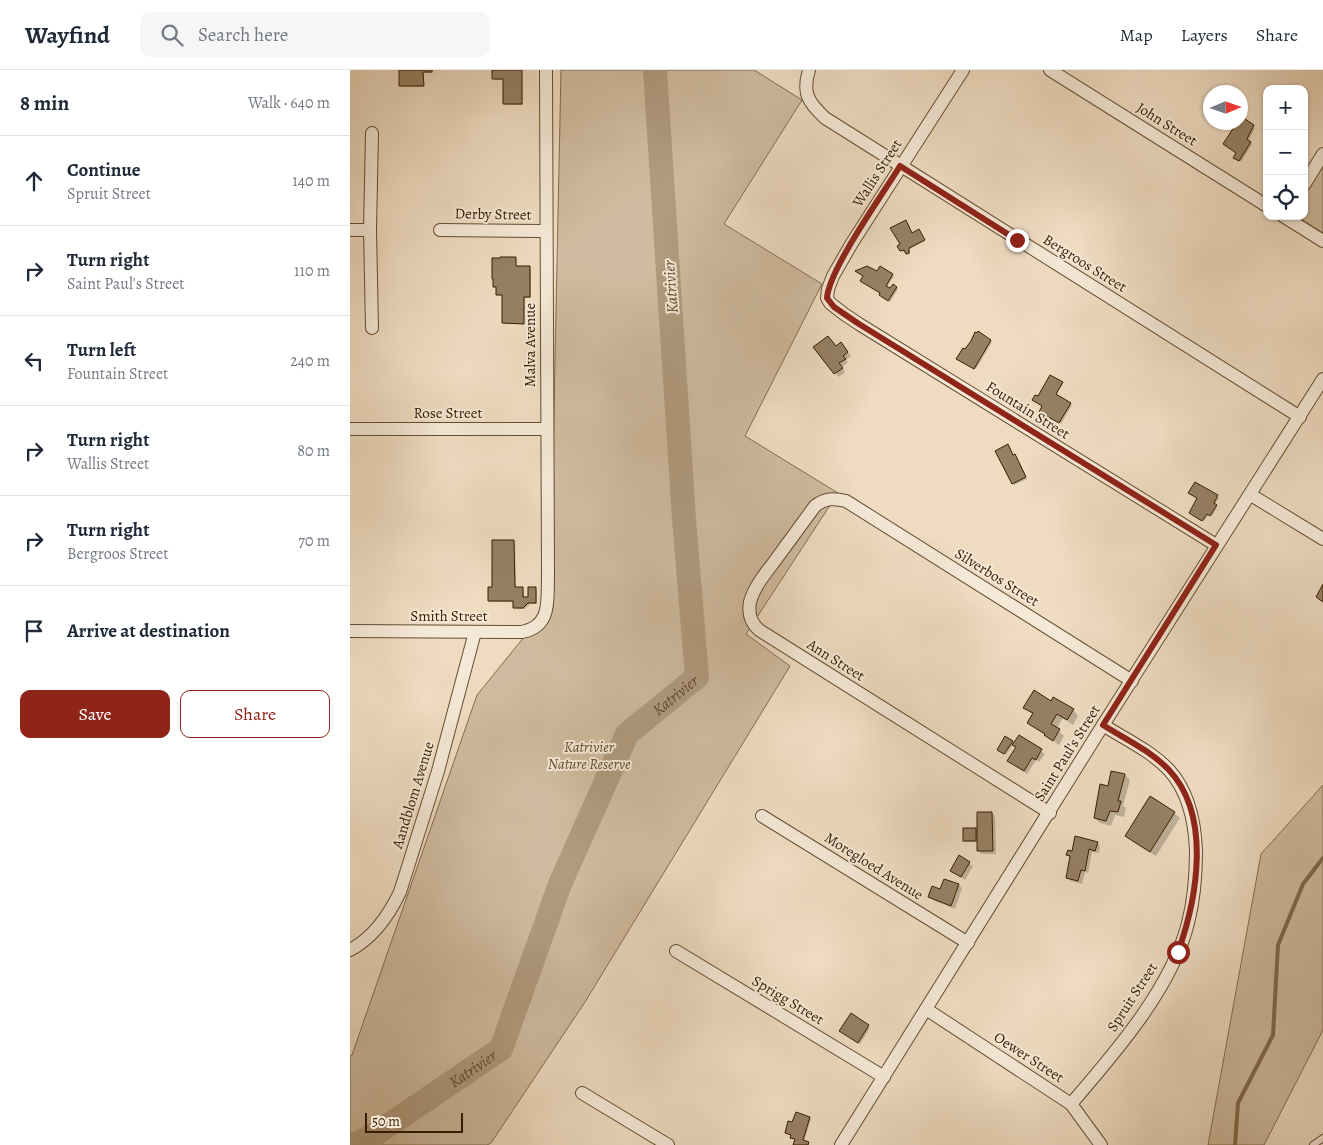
<!DOCTYPE html>
<html lang="en">
<head>
<meta charset="utf-8">
<style>
	body { margin:0; font-family:Alegreya,serif; background:#f6f6f7; color:#1f2937 }
	.controls { position:absolute; right:15px; top:15px; display:grid; overflow:hidden; border-radius:10px; box-shadow:0 1px 4px #0004 }
	.controls button { width:45px; height:45px; display:grid; place-items:center; padding:0; border:0; border-bottom:1px solid #e0e1e3; background:#fff; color:#1f2937; font:25px sans-serif }
	.compass { position:absolute; left:853px; top:15px; width:45px; height:45px; border-radius:50%; background:#fff; box-shadow:0 1px 4px #0004; rotate:88deg }
	.scale { position:absolute; left:15px; bottom:12px; width:98px; box-sizing:border-box; padding-left:5px; border:2px solid #371e00; border-top:0; font-size:14px; line-height:18px; white-space:nowrap; color:#371e00; -webkit-text-stroke:4px #f4e8d6; paint-order:stroke }
	.stop { position:absolute; width:15px; height:15px; margin:-11px; border:4px solid #8f2418; border-radius:50%; background:#fff }
	.stop.end { background:#8f2418; border-color:#fff; box-shadow:0 1px 5px #0008 }
	.list { margin:0; padding:0; list-style:none }
	h2 { display:flex; justify-content:space-between; align-items:center; height:65px; margin:0; padding:0 20px; font-size:21px }
	h2 small { font-size:16px; font-weight:400; color:#747a83 }
	.list li { display:grid; grid-template-columns:32px 1fr auto; gap:15px; align-items:center; box-sizing:border-box; height:90px; padding:0 20px; border-top:1px solid #e0e1e3 }
	.list b { display:block; font-size:19px; white-space:nowrap }
	.list p { margin:0; font-size:16px; white-space:nowrap; color:#747a83 }
	.list em { font-size:16px; font-style:normal; color:#747a83 }
	.actions { display:flex; gap:10px; padding:15px 20px }
	.actions a { flex:1; padding:11px 0; border:1px solid #8f2418; border-radius:10px; text-align:center; font-size:18px; color:#8f2418 }
	.actions .main { background:#8f2418; color:#fff }
	.icon { flex:none; width:28px; height:28px; fill:none; stroke:currentColor; stroke-width:2; stroke-linecap:round; stroke-linejoin:round }
	.map { position:relative; flex:none; width:973px; height:1075px; overflow:hidden }
	header { display:flex; align-items:center; gap:30px; box-sizing:border-box; height:70px; padding:0 25px; background:#fff; border-bottom:1px solid #e0e1e3 }
	header strong { font-size:24px }
	nav { display:flex; gap:28px; margin-inline-start:auto; font-size:18px }
	.search { width:350px; height:45px; background:#f6f6f7; display:flex; align-items:center; gap:12px; box-sizing:border-box; padding:0 18px; border-radius:10px; color:#747a83; font-size:19px }
	main { display:flex }
	aside { flex:1; background:#fff }
	.map>svg:first-child { display:block }
</style>
</head>
<body>
<header>
<strong>Wayfind</strong>
<div class="search"><svg class="icon" aria-label="search" viewBox="0 0 24 24"><circle cx="10" cy="10" r="6"/><path d="M15 15l6 6"/></svg>Search here</div>
<nav><a>Map</a><a>Layers</a><a>Share</a></nav>
</header>
<main>
<aside>
<h2>8 min<small>Walk · 640 m</small></h2>
<ul class="list">
<li><svg class="icon" aria-label="ahead" viewBox="0 0 24 24"><path d="M12 20V5M6 11l6-6 6 6"/></svg><div><b>Continue</b><p>Spruit Street</p></div><em>140 m</em></li>
<li><svg class="icon" aria-label="right" viewBox="0 0 24 24"><path d="M7 20v-9h11M14 6l5 5-5 5"/></svg><div><b>Turn right</b><p>Saint Paul's Street</p></div><em>110 m</em></li>
<li><svg class="icon" aria-label="left" viewBox="0 0 24 24"><path d="M17 20v-9H6M10 6l-5 5 5 5"/></svg><div><b>Turn left</b><p>Fountain Street</p></div><em>240 m</em></li>
<li><svg class="icon" aria-label="right" viewBox="0 0 24 24"><path d="M7 20v-9h11M14 6l5 5-5 5"/></svg><div><b>Turn right</b><p>Wallis Street</p></div><em>80 m</em></li>
<li><svg class="icon" aria-label="right" viewBox="0 0 24 24"><path d="M7 20v-9h11M14 6l5 5-5 5"/></svg><div><b>Turn right</b><p>Bergroos Street</p></div><em>70 m</em></li>
<li><svg class="icon" aria-label="arrive" viewBox="0 0 24 24"><path d="M6 21V4h12l-3 4 3 4H6"/></svg><div><b>Arrive at destination</b></div></li>
</ul>
<div class="actions"><a class="main">Save</a><a>Share</a></div>
</aside>
<div class="map">
<svg width="973" height="1075" viewBox="0 0 973 1075">
	<rect width="100%" height="100%" fill="#eedbc0"/>
	<filter id="stains"><feTurbulence type="fractalNoise" baseFrequency=".004" numOctaves="4"/><feColorMatrix values="0 0 0 0 .2 0 0 0 0 .09 0 0 0 0 .02 0 0 0 .5 -.17"/></filter>
	<radialGradient id="worn" r=".72"><stop offset=".6" stop-color="#630" stop-opacity="0"/><stop offset="1" stop-color="#630" stop-opacity=".3"/></radialGradient>
	<g fill="#cfbb9f" stroke="#836c50">
		<polygon points="211,0 404,0 452,30 374,154 472,214 395,366 488,423 396,564 440,596 235,932 141,1073 137,1075 0,1075 0,986 2,985 127,625 200,535"/>
		<polygon points="973,91 973,163 954,151 950,146 954,146 954,120"/>
		<polygon points="973,715 973,960 914,1075 858,1075 911,784"/>
	</g>
	<g fill="#0003">
		<polygon points="50,0 83,0 83,3 74,3 74,17 52,17 50,15"/>
		<polygon points="144,0 172,0 173,35 156,35 154,34 154,10 145,10"/>
		<polygon points="892,49 905,58 898,71 902,74 891,92 886,89 891,52"/>
		<polygon points="570,162 575,171 560,179 560,184 558,185 555,180 553,182 551,181 562,164"/>
		<polygon points="166,188 167,197 181,199 181,228 175,228 174,254 154,254 153,253 153,226 147,225 147,218 145,216 143,209"/>
		<polygon points="531,197 544,206 537,217 540,219 547,218 548,219 540,232 532,226 527,203"/>
		<polygon points="641,271 642,272 626,299 609,290 615,281"/>
		<polygon points="465,277 494,277 501,286 496,290 498,292 492,297 495,302 489,307"/>
		<polygon points="712,313 713,314 706,325 722,335 711,354 692,343 693,336 688,328"/>
		<polygon points="658,376 664,386 667,387 677,409 664,415"/>
		<polygon points="845,414 869,428 864,435 867,437 862,446 859,444 854,451 842,444 849,428"/>
		<polygon points="163,471 165,473 166,518 174,519 174,528 179,528 185,519 187,520 187,534 180,534 175,539 166,539 165,532 141,532 139,531"/>
		<polygon points="701,632 723,640 728,646 723,655 713,648 706,659 714,666 709,675 679,652 683,645 675,637"/>
		<polygon points="669,666 695,684 689,692 686,690 677,704 659,691 667,678 663,674 656,685 650,681 662,672 664,674"/>
		<polygon points="775,705 780,710 773,736 776,738 774,747 765,745 761,756 750,753 745,748 759,717"/>
		<polygon points="642,743 645,746 646,784 632,784 628,781 628,772 616,772 614,771 625,759 628,762"/>
		<polygon points="824,743 830,748 806,786 782,771 776,766"/>
		<polygon points="747,773 750,776 749,783 742,782 738,803 735,802 732,814 721,811 718,808 721,788 718,784"/>
		<polygon points="609,787 623,796 615,810 601,800"/>
		<polygon points="608,815 612,818 605,839 583,830 579,826"/>
		<polygon points="501,945 520,958 510,974 492,962"/>
		<polygon points="460,1048 461,1049 454,1071 457,1075 445,1075 446,1070 436,1062"/>
	</g>
	<g fill="none" stroke-linecap="round" stroke-linejoin="round">
		<polyline stroke="#80694c" stroke-width="4" points="885,1075 888,1033 923,965 928,875 953,814 973,788"/>
		<path stroke="#b09b7f" stroke-width="24" id="s1" d="M3,1075L24,1065L151,979L210,814L277,664L347,607L334,449L305,0"/>
	</g>
	<g fill="#968064" stroke="#371e00">
		<polygon points="49,0 82,0 82,2 73,2 74,16 49,16"/>
		<polygon points="142,0 172,0 172,34 153,34 153,9 142,9"/>
		<polygon points="892,47 904,55 897,69 901,72 889,91 883,88 886,83 873,74 886,54 891,52"/>
		<polygon points="556,150 562,163 569,159 575,170 559,178 559,183 556,184 554,180 550,181 547,176 550,174 540,158"/>
		<polygon points="150,187 166,187 166,196 180,196 180,227 174,227 174,254 152,253 152,225 146,225 146,217 143,217 143,209 142,209 142,188 150,188"/>
		<polygon points="517,196 527,201 530,196 543,204 536,216 540,218 543,214 547,217 538,231 529,225 530,223 510,211 513,206 505,201"/>
		<polygon points="628,261 641,270 624,299 606,289 613,278 615,279 621,271 625,262 627,263"/>
		<polygon points="478,266 486,276 491,272 498,282 493,286 496,289 489,293 493,298 484,304 463,277"/>
		<polygon points="700,305 713,312 706,324 721,333 709,353 689,342 692,336 682,330 685,325 688,326"/>
		<polygon points="658,374 663,385 665,384 676,407 662,414 645,381"/>
		<polygon points="845,412 868,425 864,433 867,435 860,446 857,444 852,451 839,443 847,428 838,423"/>
		<polygon points="142,470 164,470 165,517 173,517 173,527 178,527 178,517 186,517 186,533 178,533 173,538 163,538 163,531 138,531 138,517 142,517"/>
		<polygon points="973,514 973,532 966,527"/>
		<polygon points="684,620 701,631 703,627 724,639 717,650 707,644 701,654 710,659 703,671 694,665 695,664 677,653 683,643 673,638"/>
		<polygon points="669,665 692,679 686,690 682,688 674,701 657,691 666,677 662,675"/>
		<polygon points="655,666 663,671 654,684 647,680"/>
		<polygon points="761,701 775,704 768,731 771,731 768,742 760,741 756,751 744,748 750,714 758,716"/>
		<polygon points="800,726 825,742 800,782 775,766"/>
		<polygon points="627,742 642,742 643,781 627,781"/>
		<rect x="613" y="758" width="13" height="13"/>
		<polygon points="725,766 748,772 745,781 739,779 735,801 731,800 728,811 716,808 720,786 716,785 718,780 722,781"/>
		<polygon points="609,785 620,792 611,807 600,801"/>
		<polygon points="594,809 609,814 601,836 578,827 582,816 590,819"/>
		<polygon points="501,943 519,955 508,973 489,961"/>
		<polygon points="446,1042 460,1047 453,1070 459,1072 458,1075 443,1075 445,1069 440,1068 441,1065 435,1063 438,1051 442,1052"/>
	</g>
	<g fill="none" stroke-linecap="round" stroke-linejoin="round">
		<defs>
			<polyline id="lane" points="963,1075 973,1068"/>
			<g id="street">
				<path d="M459,0C452,23 458,32 475,48L950,347"/>
				<polyline points="613,0 502,173 483,206 478,219 477,228 480,233 494,244 509,254 866,475"/>
				<polyline points="700,0 917,136"/>
				<polyline points="22,63 20,160 22,258"/>
				<polyline points="954,115 973,84"/>
				<polyline points="933,146 973,171"/>
				<polyline points="0,160 20,160"/>
				<polyline points="90,160 196,161"/>
				<polyline points="0,359 197,359"/>
				<polyline points="901,425 973,469"/>
				<path d="M0,561L172,562C202,556 197,530 198,507L196,0"/>
				<path d="M700,743L409,560C401,553 398,543 400,532C404,517 415,504 424,492C438,473 451,455 465,436C475,428 484,428 496,431L782,611"/>
				<polyline points="412,746 618,873"/>
				<path d="M0,880C23,868 39,845 50,822L88,701L125,562"/>
				<polyline points="326,881 534,1007"/>
				<polyline points="576,939 721,1034 751,1075"/>
				<polyline points="232,1023 318,1075"/>
				<path d="M721,1034C764,984 822,918 838,853C844,830 846,806 846,781C845,753 839,722 819,700C801,681 775,669 753,655"/>
				<polyline points="491,1075 753,655 973,309"/>
			</g>
		</defs>
		<use href="#lane" stroke="#654d30" stroke-width="8"/>
		<use href="#street" stroke="#654d30" stroke-width="14"/>
		<use href="#lane" stroke="#f4e8d6" stroke-width="6"/>
		<use href="#street" stroke="#f4e8d6" stroke-width="12"/>
	</g>
	<g fill="none" stroke-linecap="round" stroke-linejoin="round">
		<path stroke="#8f2418" stroke-width="6" d="M667,170L550,96C533,124 479,199 477,228L484,237L509,254L866,475L753,655C775,669 801,681 819,700C862,746 847,829 828,882"/>
	</g>
	<g text-anchor="middle" stroke-width="4" stroke-linejoin="round" paint-order="stroke">
		<g font-size="15" fill="#371e00" stroke="#f4e8d6">
			<text transform="translate(817 54) rotate(32)" y="5">John Street</text>
			<text transform="translate(527 103) rotate(-57)" y="5">Wallis Street</text>
			<text transform="translate(143 144) rotate(1)" y="5">Derby Street</text>
			<text transform="translate(735 193) rotate(32)" y="5">Bergroos Street</text>
			<text transform="translate(180 275) rotate(-90)" y="5">Malva Avenue</text>
			<text transform="translate(678 340) rotate(32)" y="5">Fountain Street</text>
			<text x="98" y="348">Rose Street</text>
			<text transform="translate(647 507) rotate(32)" y="5">Silverbos Street</text>
			<text x="99" y="551">Smith Street</text>
			<text transform="translate(486 590) rotate(32)" y="5">Ann Street</text>
			<text transform="translate(717 683) rotate(-58)" y="5">Saint Paul's Street</text>
			<text transform="translate(63 725) rotate(-73)" y="5">Aandblom Avenue</text>
			<text transform="translate(524 796) rotate(32)" y="5">Moregloed Avenue</text>
			<text transform="translate(782 927) rotate(-57)" y="5">Spruit Street</text>
			<text transform="translate(438 930) rotate(31)" y="5">Sprigg Street</text>
			<text transform="translate(679 987) rotate(33)" y="5">Oewer Street</text>
		</g>
		<g font-size="15" font-style="italic" fill="#654d30" stroke="#f4e8d6">
			<text x="239" y="682">Katrivier<tspan x="239" dy="17">Nature Reserve</tspan></text>
		</g>
		<g font-size="16" font-style="italic" fill="#614a2c" stroke="#f4e8d6">
			<text transform="translate(320 217) rotate(-94)" y="6">Katrivier</text>
			<text dy="6" stroke="none"><textPath href="#s1" startOffset="578">Katrivier</textPath></text>
			<text dy="6" stroke="none"><textPath href="#s1" startOffset="142">Katrivier</textPath></text>
		</g>
	</g>
	<rect width="100%" height="100%" filter="url(#stains)"/>
	<rect width="100%" height="100%" fill="url(#worn)"/>
</svg>
<div class="controls">
<button>+</button>
<button>−</button>
<button><svg class="icon" aria-label="locate" viewBox="0 0 24 24"><circle cx="12" cy="12" r="6"/><path d="M12 2v4M12 18v4M2 12h4M18 12h4"/></svg></button>
</div>
<svg class="compass" viewBox="-18 -18 36 36"><path d="M0-13l5 13h-10z" fill="#e53935"/><path d="M0 13l5-13h-10z" fill="#747a83"/></svg>
<div class="scale">50 m</div>
<div class="stop" style="left:828px;top:882px"></div>
<div class="stop end" style="left:667px;top:170px"></div>
</div>
</main>
</body>
</html>
